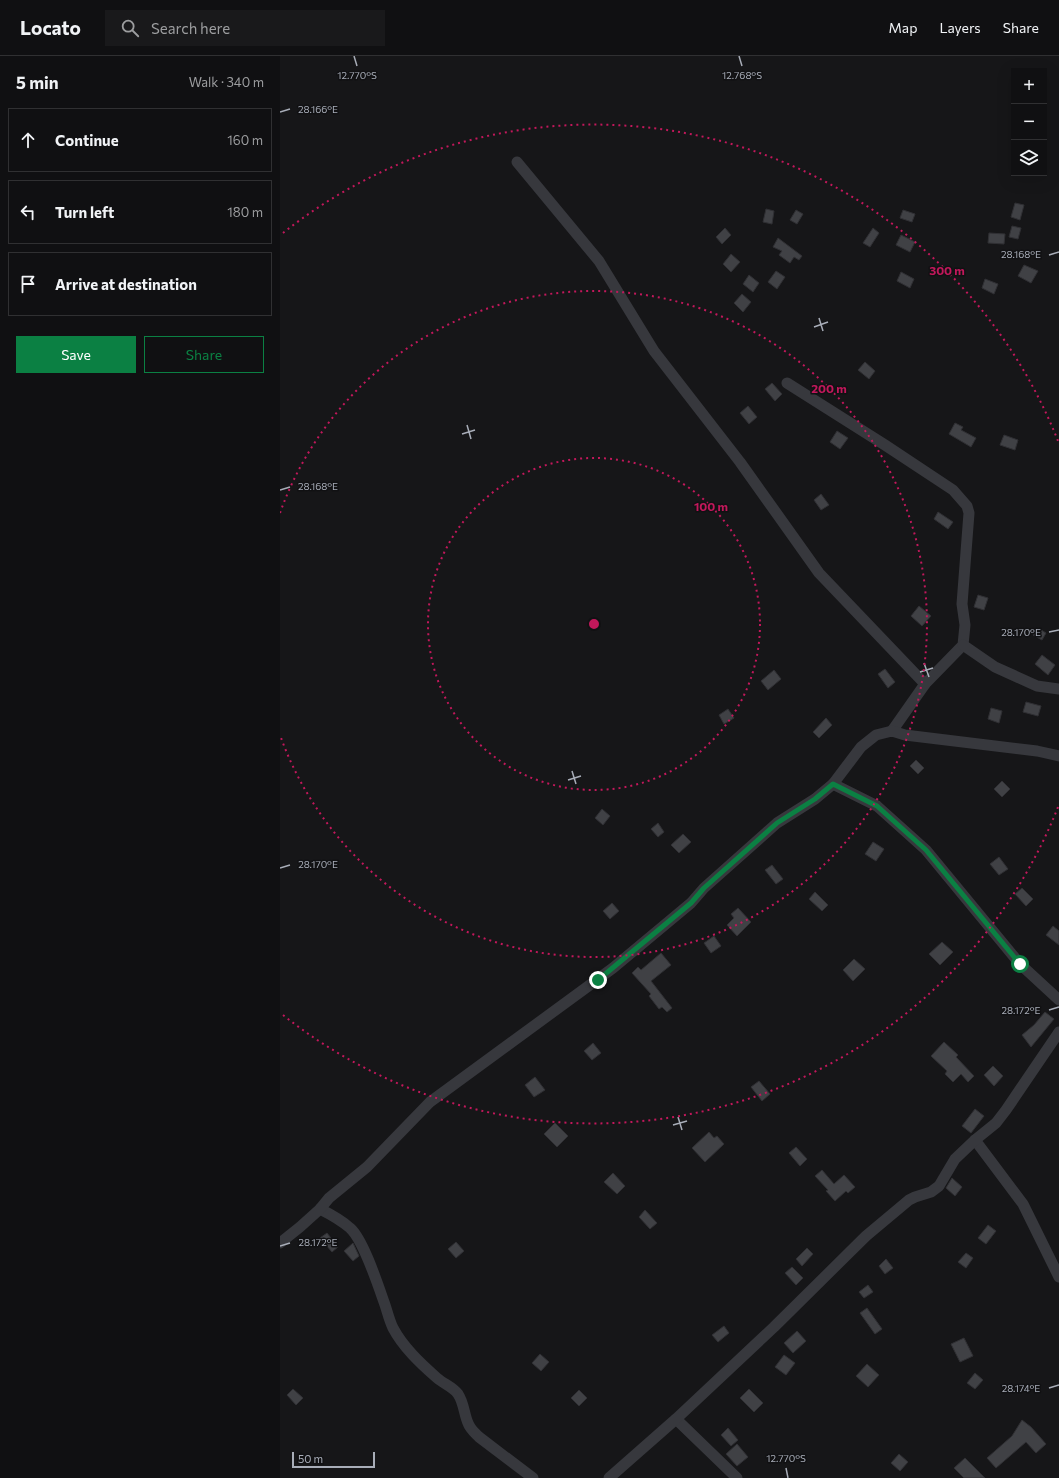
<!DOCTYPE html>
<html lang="en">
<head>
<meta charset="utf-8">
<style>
	body { margin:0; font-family:Commissioner,sans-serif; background:#19191b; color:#f1f3f6 }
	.controls { position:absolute; right:12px; top:12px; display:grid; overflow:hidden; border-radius:0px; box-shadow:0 4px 16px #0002 }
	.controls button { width:36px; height:36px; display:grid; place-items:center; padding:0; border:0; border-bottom:1px solid #303032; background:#101012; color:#f1f3f6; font:20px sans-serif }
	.scale { position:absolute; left:12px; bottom:10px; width:83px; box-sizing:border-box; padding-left:4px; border:2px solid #a8adb8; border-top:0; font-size:11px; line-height:14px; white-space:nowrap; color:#a8adb8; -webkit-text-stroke:3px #111113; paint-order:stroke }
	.stop { position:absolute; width:12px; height:12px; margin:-9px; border:3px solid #0b8043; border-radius:50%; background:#fff }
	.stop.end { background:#0b8043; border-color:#fff; box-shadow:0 1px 4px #0008 }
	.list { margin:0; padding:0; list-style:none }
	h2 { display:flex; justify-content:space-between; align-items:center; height:52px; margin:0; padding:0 16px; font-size:17px }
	h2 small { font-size:13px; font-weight:400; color:#9c9d9f }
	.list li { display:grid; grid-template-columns:26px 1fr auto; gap:12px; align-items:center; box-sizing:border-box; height:64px; margin:0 8px 8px; padding:0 8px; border:1px solid #303032; border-radius:0px }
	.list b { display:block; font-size:15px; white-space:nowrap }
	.list em { font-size:13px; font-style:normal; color:#9c9d9f }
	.actions { display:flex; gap:8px; padding:12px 16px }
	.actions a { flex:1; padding:9px 0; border:1px solid #0b8043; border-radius:0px; text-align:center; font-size:14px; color:#0b8043 }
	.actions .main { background:#0b8043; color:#fff }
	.icon { flex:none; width:22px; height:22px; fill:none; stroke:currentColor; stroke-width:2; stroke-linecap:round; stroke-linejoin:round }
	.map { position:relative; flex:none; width:779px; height:1422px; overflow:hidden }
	header { display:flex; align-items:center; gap:24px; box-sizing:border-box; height:56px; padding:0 20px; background:#101012; border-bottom:1px solid #303032 }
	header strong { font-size:19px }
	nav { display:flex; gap:22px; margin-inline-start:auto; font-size:14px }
	.search { width:280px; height:36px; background:#19191b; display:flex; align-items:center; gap:10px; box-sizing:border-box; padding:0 14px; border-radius:0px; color:#9c9d9f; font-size:15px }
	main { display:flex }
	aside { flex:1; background:#101012 }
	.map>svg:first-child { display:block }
</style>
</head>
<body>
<header>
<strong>Locato</strong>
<div class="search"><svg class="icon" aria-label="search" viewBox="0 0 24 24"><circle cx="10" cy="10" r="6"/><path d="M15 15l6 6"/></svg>Search here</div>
<nav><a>Map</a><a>Layers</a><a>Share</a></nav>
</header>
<main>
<aside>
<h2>5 min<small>Walk · 340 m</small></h2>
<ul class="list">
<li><svg class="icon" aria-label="ahead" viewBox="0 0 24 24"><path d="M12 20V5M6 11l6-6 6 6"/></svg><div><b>Continue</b></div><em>160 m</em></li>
<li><svg class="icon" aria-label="left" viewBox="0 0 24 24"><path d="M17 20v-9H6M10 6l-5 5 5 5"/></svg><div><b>Turn left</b></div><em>180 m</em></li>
<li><svg class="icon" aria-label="arrive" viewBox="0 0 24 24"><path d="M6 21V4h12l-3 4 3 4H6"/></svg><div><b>Arrive at destination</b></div></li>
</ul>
<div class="actions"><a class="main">Save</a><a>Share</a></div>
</aside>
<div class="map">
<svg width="779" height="1422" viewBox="0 0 779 1422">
	<rect width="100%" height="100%" fill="#161618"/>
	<g fill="#404145" stroke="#303034">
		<polygon points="735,147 744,149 740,164 731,161"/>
		<polygon points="486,153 494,155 492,168 483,166"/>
		<polygon points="516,154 523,158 517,168 510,164"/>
		<polygon points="623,154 635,158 632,166 620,162"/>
		<polygon points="732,170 741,172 738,183 729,181"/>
		<polygon points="445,172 451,179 442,188 436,181"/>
		<polygon points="593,172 599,177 590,191 583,187"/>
		<polygon points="709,177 725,178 724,188 708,187"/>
		<polygon points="621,179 635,186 630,196 616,189"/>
		<polygon points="498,182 522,200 519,204 514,201 510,207 499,199 502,195 493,191"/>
		<polygon points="451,198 460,206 451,216 443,208"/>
		<polygon points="744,209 758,215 751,227 738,220"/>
		<polygon points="496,215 505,221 497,233 488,226"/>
		<polygon points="621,216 634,223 630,232 617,225"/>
		<polygon points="469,219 479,227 473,236 463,228"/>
		<polygon points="705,223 718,228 714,238 702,232"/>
		<polygon points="462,238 471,246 463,256 454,247"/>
		<polygon points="585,306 595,315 589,323 578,314"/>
		<polygon points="492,327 502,338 495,345 485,333"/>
		<polygon points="468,350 477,361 469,368 460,357"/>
		<polygon points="675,367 683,371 681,374 696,382 691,391 669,378"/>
		<polygon points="557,375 568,382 560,393 550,386"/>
		<polygon points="724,379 738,384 735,394 720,389"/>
		<polygon points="541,438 549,449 541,454 534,444"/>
		<polygon points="658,456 673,466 668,473 654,463"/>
		<polygon points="698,539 708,542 704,554 694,551"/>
		<polygon points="639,550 651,560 642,570 631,560"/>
		<polygon points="758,572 766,577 762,584 753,579"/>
		<polygon points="762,599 775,609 768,619 755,608"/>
		<polygon points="605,613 615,626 608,632 598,618"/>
		<polygon points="494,614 501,623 488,634 481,625"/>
		<polygon points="746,646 761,650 758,660 743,656"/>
		<polygon points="711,652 722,655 719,667 708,663"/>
		<polygon points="448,653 454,662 444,668 439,659"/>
		<polygon points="546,662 552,669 539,682 533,676"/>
		<polygon points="636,704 644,712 638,718 630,710"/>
		<polygon points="722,725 730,733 722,741 714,733"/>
		<polygon points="322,753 330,760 323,769 315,762"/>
		<polygon points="378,767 384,776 378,781 371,773"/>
		<polygon points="403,778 411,786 399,797 391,789"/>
		<polygon points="593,786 604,793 596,805 585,798"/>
		<polygon points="719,801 728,813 719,819 710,808"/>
		<polygon points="492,809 503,823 496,828 485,814"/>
		<polygon points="742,832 753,843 746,850 735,838"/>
		<polygon points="535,836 548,849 542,855 529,843"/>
		<polygon points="332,847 339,855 330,863 323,855"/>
		<polygon points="458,852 471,866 457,880 447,869 454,862 451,858"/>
		<polygon points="773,870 779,875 779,889 766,879"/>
		<polygon points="434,880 441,890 431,897 424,887"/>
		<polygon points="662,886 673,896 660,909 649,898"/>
		<polygon points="381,897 391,909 371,925 392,952 387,956 382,951 379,953 369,940 371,938 352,917 358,911 361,914"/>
		<polygon points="574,903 585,913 573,925 563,914"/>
		<polygon points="765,956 774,963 751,991 742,979 754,969"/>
		<polygon points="664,986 678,999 676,1001 694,1020 688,1026 681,1018 673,1026 665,1018 667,1015 651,1000"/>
		<polygon points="313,987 321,997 312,1004 304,995"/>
		<polygon points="713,1010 723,1020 714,1030 704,1019"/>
		<polygon points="255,1021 265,1034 254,1041 245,1029"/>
		<polygon points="479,1025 490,1038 482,1045 471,1031"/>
		<polygon points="695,1053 704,1060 691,1077 682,1070"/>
		<polygon points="275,1067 288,1080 277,1091 264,1078"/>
		<polygon points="429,1076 434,1082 437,1080 444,1088 425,1106 412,1092"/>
		<polygon points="516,1091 527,1103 520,1110 509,1097"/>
		<polygon points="542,1114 554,1128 564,1119 575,1131 568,1137 566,1135 555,1145 546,1135 548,1134 535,1120"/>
		<polygon points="333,1117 345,1130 337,1138 324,1126"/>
		<polygon points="672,1122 682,1131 675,1140 666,1132"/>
		<polygon points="365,1154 377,1167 370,1173 359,1161"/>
		<polygon points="708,1169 716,1175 706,1188 698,1182"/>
		<polygon points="47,1177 58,1191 52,1196 40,1182"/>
		<polygon points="176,1186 184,1195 176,1202 168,1193"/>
		<polygon points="73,1187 79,1200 73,1205 64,1195"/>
		<polygon points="527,1192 533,1198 522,1210 516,1203"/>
		<polygon points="686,1197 693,1202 686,1212 678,1206"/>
		<polygon points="606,1203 613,1212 605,1218 599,1210"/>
		<polygon points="512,1211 523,1222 516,1229 505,1217"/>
		<polygon points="588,1229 593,1236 584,1242 579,1236"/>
		<polygon points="587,1252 602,1273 595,1278 580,1257"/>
		<polygon points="444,1270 449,1277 438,1286 432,1279"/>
		<polygon points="517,1275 526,1285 513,1297 504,1287"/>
		<polygon points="684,1282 693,1300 680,1306 671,1288"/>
		<polygon points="260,1298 269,1306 261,1315 252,1307"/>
		<polygon points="504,1299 515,1307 506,1319 495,1311"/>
		<polygon points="587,1308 599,1319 588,1331 576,1320"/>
		<polygon points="695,1317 703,1324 695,1333 687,1327"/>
		<polygon points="13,1333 23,1342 16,1349 7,1339"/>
		<polygon points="469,1333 483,1347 474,1356 460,1342"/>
		<polygon points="299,1334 307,1342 299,1350 291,1342"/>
		<polygon points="742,1364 751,1371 766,1388 756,1397 746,1386 716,1412 707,1402 732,1380"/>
		<polygon points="448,1372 458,1384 451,1390 441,1379"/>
		<polygon points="457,1388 468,1401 457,1410 446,1398"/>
		<polygon points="619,1398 628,1406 620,1415 611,1407"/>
		<polygon points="685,1402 705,1422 684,1422 674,1412"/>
	</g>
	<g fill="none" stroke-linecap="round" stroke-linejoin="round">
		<g stroke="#37383d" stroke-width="11">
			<polyline points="237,106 319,205 374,295 460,406 539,517 645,628"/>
			<polyline points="507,327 605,389 673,434 687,450 689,457 682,548 685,569 683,589 645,628 612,675"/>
			<polyline points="683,589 715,611 757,630 779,633"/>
			<polyline points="553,728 597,750 646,794 740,908 779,944"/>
			<polyline points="695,1084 743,1148 779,1221"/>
			<path d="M40,1153C50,1158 61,1164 70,1172C83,1183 98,1229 104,1246C107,1254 109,1264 113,1272C123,1291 140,1307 157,1322C164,1328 173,1331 178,1338C184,1347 184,1358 188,1367C190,1373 195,1377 199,1381L253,1422"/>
			<polyline points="0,1187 20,1171 40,1153 49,1142 87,1111 150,1046 333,912 411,847 424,832 497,767 535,743 553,728 581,691 596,679 612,675 625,679 757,695 779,700"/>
			<polyline points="396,1363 457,1422"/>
			<polyline points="329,1422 396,1363 494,1271 586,1180 629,1144 635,1141 651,1136 659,1130 675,1103 695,1084 716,1067 726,1054 779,976"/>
		</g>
	</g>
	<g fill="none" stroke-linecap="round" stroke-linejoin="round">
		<polyline stroke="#0b8043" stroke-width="5" points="318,924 411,847 424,832 497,767 535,743 553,728 597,750 646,794 740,908"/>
	</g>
	<path fill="none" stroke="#a8adb8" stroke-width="1.5" d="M74,0L77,10M459,0L462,10M0,56L10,53M769,199L779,196M539,262L543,275M534,271L548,266M187,369L191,383M182,378L195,374M0,434L10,431M769,576L779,574M644,607L649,621M640,616L653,612M292,715L296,728M288,724L301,720M0,812L10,809M769,954L779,951M398,1061L402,1074M393,1069L407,1065M0,1190L10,1187M769,1332L779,1329M506,1412L508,1422"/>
	<g fill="none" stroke="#c2185b" stroke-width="2" stroke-dasharray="2 4">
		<circle cx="314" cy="568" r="166"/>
		<path d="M0 457A333 333 0 1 1 0 679"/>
		<path d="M778 751A499 499 0 0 1 3 959M3 177A499 499 0 0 1 778 385"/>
	</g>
	<g font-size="10" text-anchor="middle" fill="#a8adb8" stroke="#111113" stroke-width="3" stroke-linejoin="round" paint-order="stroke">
		<text x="77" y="23">12.770°S</text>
		<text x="462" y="23">12.768°S</text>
		<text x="38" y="57">28.166°E</text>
		<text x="741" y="202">28.168°E</text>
		<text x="38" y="434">28.168°E</text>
		<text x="741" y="580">28.170°E</text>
		<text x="38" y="812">28.170°E</text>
		<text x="741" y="958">28.172°E</text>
		<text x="38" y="1190">28.172°E</text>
		<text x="741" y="1336">28.174°E</text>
		<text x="506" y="1406">12.770°S</text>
	</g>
	<circle cx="314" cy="568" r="6" fill="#c2185b" stroke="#111113" stroke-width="2"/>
	<g font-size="12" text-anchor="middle" font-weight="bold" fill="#c2185b" stroke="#111113" stroke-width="3" stroke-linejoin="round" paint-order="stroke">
		<text x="667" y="219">300 m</text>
		<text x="549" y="337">200 m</text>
		<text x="431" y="455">100 m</text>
	</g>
</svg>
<div class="controls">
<button>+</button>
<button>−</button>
<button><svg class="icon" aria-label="layers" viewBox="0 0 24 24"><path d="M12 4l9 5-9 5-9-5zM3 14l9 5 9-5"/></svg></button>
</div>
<div class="scale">50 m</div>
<div class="stop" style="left:740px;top:908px"></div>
<div class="stop end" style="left:318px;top:924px"></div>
</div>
</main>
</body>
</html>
